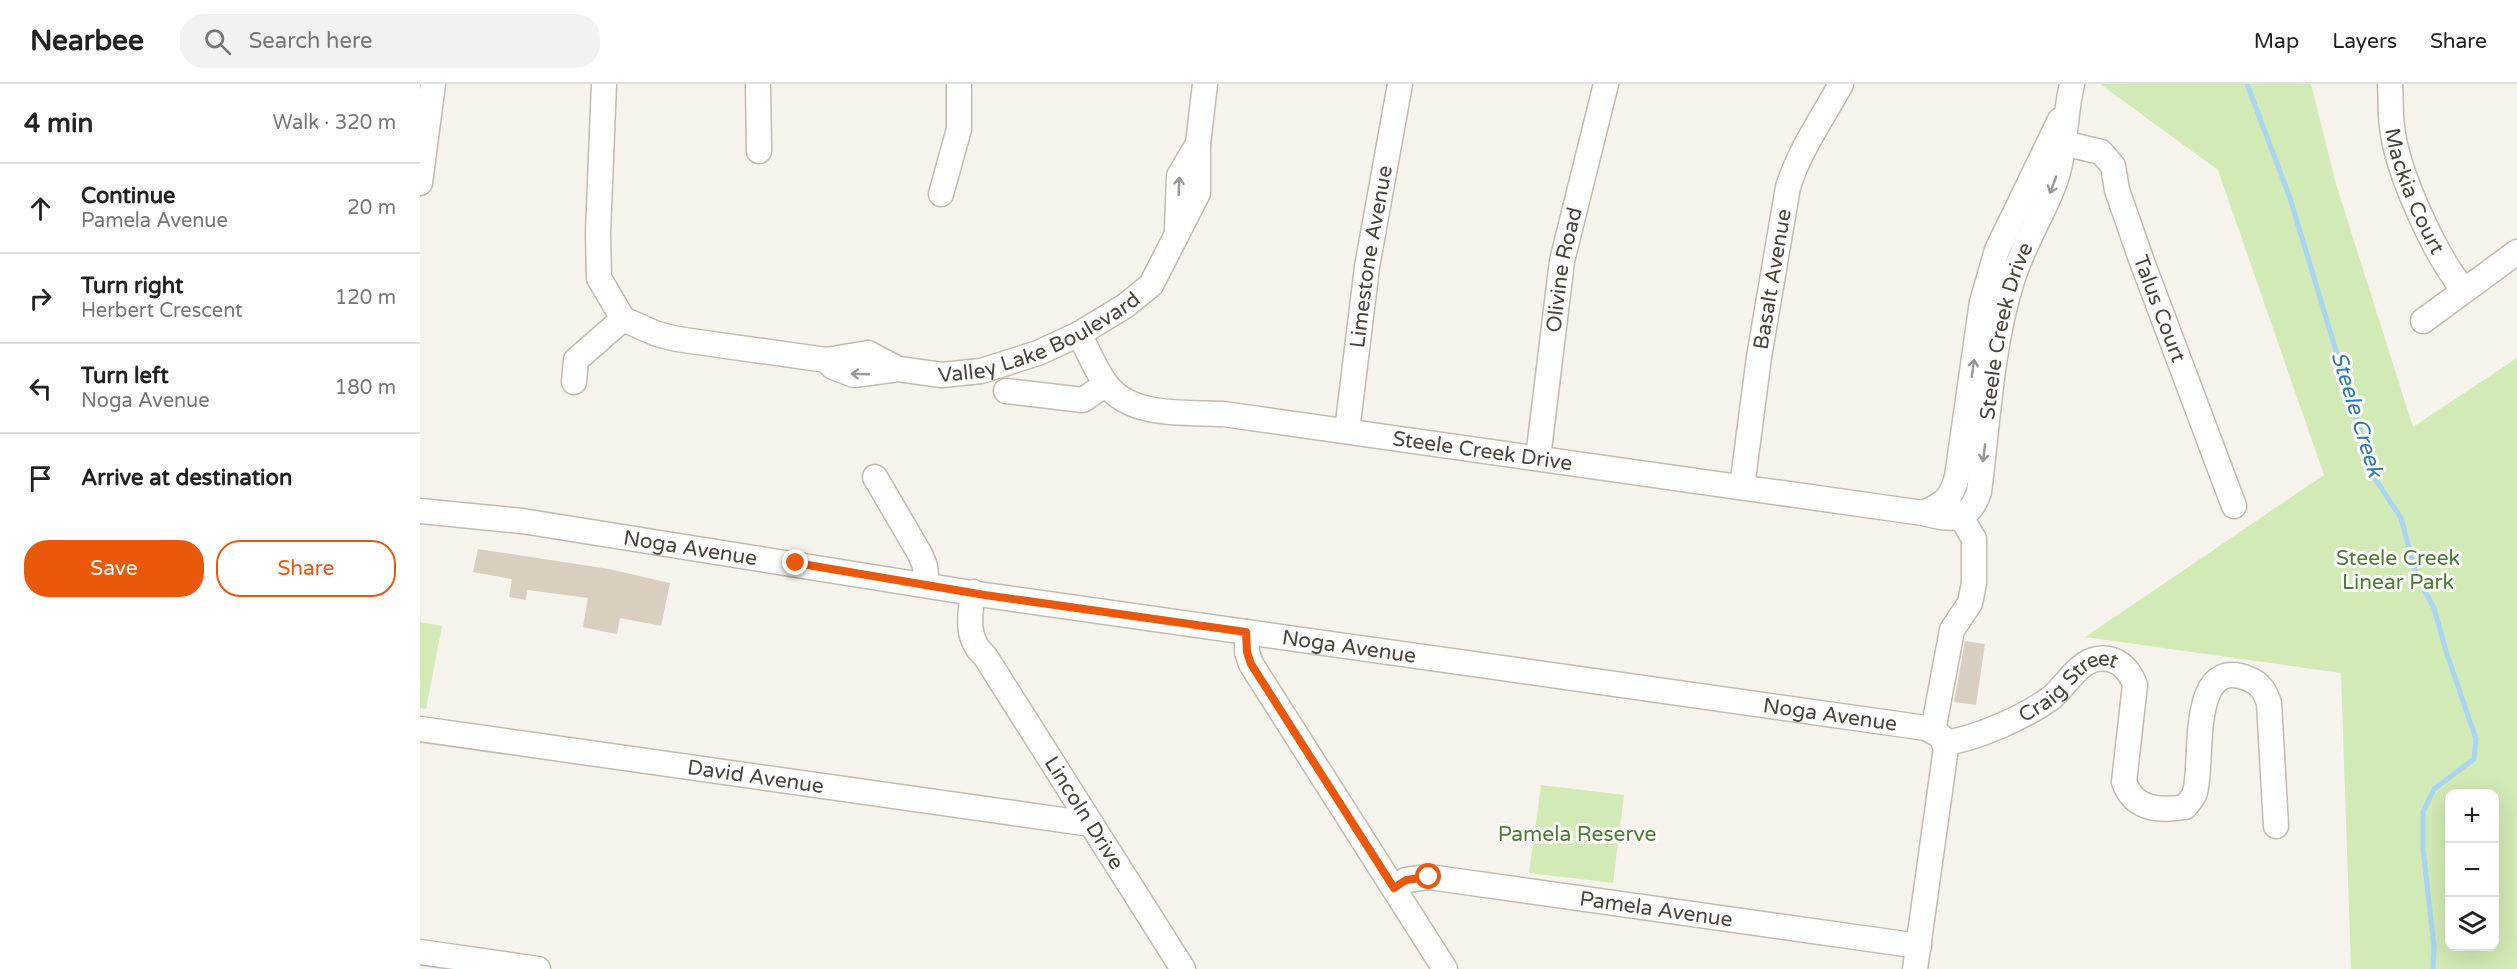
<!DOCTYPE html>
<html lang="en">
<head>
<meta charset="utf-8">
<style>
	body { margin:0; font-family:"Varela Round",sans-serif; background:#f2f2f2; color:#222 }
	.controls { position:absolute; right:18px; bottom:18px; display:grid; overflow:hidden; border-radius:12px; box-shadow:0 6px 24px #0002 }
	.controls button { width:54px; height:54px; display:grid; place-items:center; padding:0; border:0; border-bottom:2px solid #e0e0e0; background:#fff; color:#222; font:30px sans-serif }
	.stop { position:absolute; width:18px; height:18px; margin:-14px; border:4px solid #ea580c; border-radius:50%; background:#fff }
	.stop.end { background:#ea580c; border-color:#fff; box-shadow:0 2px 6px #0008 }
	.list { margin:0; padding:0; list-style:none }
	h2 { display:flex; justify-content:space-between; align-items:center; height:78px; margin:0; padding:0 24px; font-size:26px }
	h2 small { font-size:20px; font-weight:400; color:#767676 }
	.list li { display:grid; grid-template-columns:39px 1fr auto; gap:18px; align-items:center; box-sizing:border-box; height:90px; padding:0 24px; border-top:2px solid #e0e0e0 }
	.list b { display:block; font-size:22px; white-space:nowrap }
	.list p { margin:0; font-size:20px; white-space:nowrap; color:#767676 }
	.list em { font-size:20px; font-style:normal; color:#767676 }
	.actions { display:flex; gap:12px; padding:18px 24px }
	.actions a { flex:1; padding:14px 0; border:2px solid #ea580c; border-radius:24px; text-align:center; font-size:21px; color:#ea580c }
	.actions .main { background:#ea580c; color:#fff }
	.icon { flex:none; width:33px; height:33px; fill:none; stroke:currentColor; stroke-width:2; stroke-linecap:round; stroke-linejoin:round }
	.map { position:relative; flex:none; width:2097px; height:885px; overflow:hidden }
	header { display:flex; align-items:center; gap:36px; box-sizing:border-box; height:84px; padding:0 30px; background:#fff; border-bottom:2px solid #e0e0e0 }
	header strong { font-size:28px }
	nav { display:flex; gap:33px; margin-inline-start:auto; font-size:21px }
	.search { width:420px; height:54px; background:#f2f2f2; display:flex; align-items:center; gap:15px; box-sizing:border-box; padding:0 21px; border-radius:24px; color:#767676; font-size:22px }
	main { display:flex }
	aside { flex:1; background:#fff }
	.map>svg:first-child { display:block }
</style>
</head>
<body>
<header>
<strong>Nearbee</strong>
<div class="search"><svg class="icon" aria-label="search" viewBox="0 0 24 24"><circle cx="10" cy="10" r="6"/><path d="M15 15l6 6"/></svg>Search here</div>
<nav><a>Map</a><a>Layers</a><a>Share</a></nav>
</header>
<main>
<aside>
<h2>4 min<small>Walk · 320 m</small></h2>
<ul class="list">
<li><svg class="icon" aria-label="ahead" viewBox="0 0 24 24"><path d="M12 20V5M6 11l6-6 6 6"/></svg><div><b>Continue</b><p>Pamela Avenue</p></div><em>20 m</em></li>
<li><svg class="icon" aria-label="right" viewBox="0 0 24 24"><path d="M7 20v-9h11M14 6l5 5-5 5"/></svg><div><b>Turn right</b><p>Herbert Crescent</p></div><em>120 m</em></li>
<li><svg class="icon" aria-label="left" viewBox="0 0 24 24"><path d="M17 20v-9H6M10 6l-5 5 5 5"/></svg><div><b>Turn left</b><p>Noga Avenue</p></div><em>180 m</em></li>
<li><svg class="icon" aria-label="arrive" viewBox="0 0 24 24"><path d="M6 21V4h12l-3 4 3 4H6"/></svg><div><b>Arrive at destination</b></div></li>
</ul>
<div class="actions"><a class="main">Save</a><a>Share</a></div>
</aside>
<div class="map">
<svg width="2097" height="885" viewBox="0 0 2097 885">
	<rect width="100%" height="100%" fill="#f6f3ec"/>
	<g fill="#d2eab5" fill-rule="evenodd">
		<path d="M1680,0H1891L1916,100L1993,343L2097,274V885H1931L1921,589L1665,553L1904,391L1798,86ZM2030,710H2074V862H2030Z"/>
		<polygon points="0,538 22,542 6,625 0,624"/>
		<polygon points="1121,701 1204,711 1193,799 1109,789"/>
	</g>
	<g fill="none" stroke-linecap="round" stroke-linejoin="round">
		<polyline stroke="#a9d4f2" stroke-width="5" points="1827,0 1870,114 1954,393 1981,434 1996,490 2014,524 2026,567 2056,655 2054,675 2014,705 2003,728 2003,765 2014,863 2013,885"/>
	</g>
	<g fill="#d8cfc1">
		<polygon points="58,465 189,485 250,499 241,542 200,534 197,550 181,547 163,543 168,514 107,506 106,516 89,513 92,495 53,488"/>
		<polygon points="1545,557 1565,560 1556,621 1534,618"/>
	</g>
	<g fill="none" stroke-linecap="round" stroke-linejoin="round">
		<defs>
			<g id="minor">
				<polyline points="184,0 178,149 179,194 203,235 237,250 257,255 406,276 448,269 478,285"/>
				<polyline points="338,0 339,67"/>
				<path id="s1" d="M1970,0C1971,14 1970,28 1972,42C1976,86 2015,171 2043,205"/>
				<path id="s2" d="M1643,59L1681,68L1693,82L1697,106L1721,175L1814,422"/>
				<polyline points="0,99 13,0"/>
				<polyline points="521,110 539,45 539,0"/>
				<polyline points="757,145 759,92 778,60"/>
				<polyline points="2003,237 2097,168"/>
				<path id="s3" d="M659,250C668,266 675,285 686,300C711,334 766,328 803,330L1503,429C1531,436 1548,440 1559,408C1568,339 1571,266 1591,200C1601,165 1620,136 1633,103C1646,71 1644,34 1652,0"/>
				<path id="s4" d="M406,276L413,283L434,291L478,285L522,291L561,287L618,269L659,250L705,222L731,201L778,109V60L785,0"/>
				<polyline points="154,298 156,276 203,235"/>
				<polyline points="586,307 663,316 686,300"/>
				<path id="s5" d="M927,347L947,183L980,0"/>
				<path id="s6" d="M1118,374L1142,177L1186,0"/>
				<polyline points="455,393 500,470 505,482 507,500"/>
				<path id="s7" d="M1322,403L1339,273L1368,103C1380,65 1402,35 1421,0"/>
				<path id="s8" d="M0,427L102,437L565,511L1506,644L1521,652L1526,664L1495,885"/>
				<path d="M1503,429C1524,420 1531,415 1537,393L1562,218L1577,166L1640,36"/>
				<path id="s9" d="M553,508C550,531 545,555 565,572L763,885"/>
				<polyline points="827,548 827,568 831,580 1025,885"/>
				<path id="s10" d="M0,645L671,740"/>
				<polyline points="1513,647 1532,546 1550,519 1554,499 1554,455 1541,433 1529,423"/>
				<path id="s11" d="M1524,659C1556,655 1605,633 1631,614C1645,603 1658,578 1677,575C1696,572 1709,584 1715,601L1704,698C1714,726 1739,727 1765,723C1768,719 1774,713 1775,708C1784,679 1767,569 1829,595C1841,600 1845,608 1849,619L1856,742"/>
				<path id="s12" d="M974,804L986,796L1009,793L1499,862"/>
				<polyline points="0,868 118,885"/>
			</g>
		</defs>
		<use href="#minor" stroke="#c2bbae" stroke-width="27"/>
		<use href="#minor" stroke="#fff" stroke-width="24"/>
	</g>
	<defs><path id="oneway-shaft" d="M-6 0H5M1.5-3L5.5 0L1.5 3" fill="none" stroke-width="1.6" stroke-linecap="round" stroke-linejoin="round" transform="scale(1.5)"/></defs>
	<g stroke="#9c9892">
		<use href="#oneway-shaft" transform="translate(1633 101) rotate(111)"/>
		<use href="#oneway-shaft" transform="translate(759 102) rotate(-88)"/>
		<use href="#oneway-shaft" transform="translate(1553 284) rotate(-82)"/>
		<use href="#oneway-shaft" transform="translate(440 290) rotate(-178)"/>
		<use href="#oneway-shaft" transform="translate(1564 369) rotate(97)"/>
	</g>
	<g fill="none" stroke-linecap="round" stroke-linejoin="round">
		<polyline stroke="#ea580c" stroke-width="8" points="376,479 565,511 826,548 827,568 831,580 974,804 986,796 1009,793"/>
	</g>
	<g text-anchor="middle" stroke-width="6" stroke-linejoin="round" paint-order="stroke">
		<g font-size="21" fill="#4b4439" stroke="#fff">
			<text dy="7" stroke="none"><textPath href="#s1" startOffset="111">Mackia Court</textPath></text>
			<text dy="7" stroke="none"><textPath href="#s5" startOffset="176">Limestone Avenue</textPath></text>
			<text dy="7" stroke="none"><textPath href="#s6" startOffset="190">Olivine Road</textPath></text>
			<text dy="7" stroke="none"><textPath href="#s7" startOffset="210">Basalt Avenue</textPath></text>
			<text dy="7" stroke="none"><textPath href="#s2" startOffset="208">Talus Court</textPath></text>
			<text dy="7" stroke="none"><textPath href="#s4" startOffset="226">Valley Lake Boulevard</textPath></text>
			<text dy="7" stroke="none"><textPath href="#s3" startOffset="1122">Steele Creek Drive</textPath></text>
			<text dy="7" stroke="none"><textPath href="#s3" startOffset="444">Steele Creek Drive</textPath></text>
			<text dy="7" stroke="none"><textPath href="#s8" startOffset="273">Noga Avenue</textPath></text>
			<text dy="7" stroke="none"><textPath href="#s8" startOffset="939">Noga Avenue</textPath></text>
			<text dy="7" stroke="none"><textPath href="#s11" startOffset="140">Craig Street</textPath></text>
			<text dy="7" stroke="none"><textPath href="#s8" startOffset="1425">Noga Avenue</textPath></text>
			<text dy="7" stroke="none"><textPath href="#s10" startOffset="339">David Avenue</textPath></text>
			<text dy="7" stroke="none"><textPath href="#s9" startOffset="254">Lincoln Drive</textPath></text>
			<text dy="7" stroke="none"><textPath href="#s12" startOffset="267">Pamela Avenue</textPath></text>
		</g>
		<g font-size="21" fill="#4a7f2a" stroke="#fff">
			<text x="1978" y="481">Steele Creek<tspan x="1978" dy="24">Linear Park</tspan></text>
			<text x="1157" y="757">Pamela Reserve</text>
		</g>
		<g font-size="22" font-style="italic" fill="#2e7ab2" stroke="#fff">
			<text transform="translate(1938 330) rotate(73)" y="8">Steele Creek</text>
		</g>
	</g>
</svg>
<div class="controls">
<button>+</button>
<button>−</button>
<button><svg class="icon" aria-label="layers" viewBox="0 0 24 24"><path d="M12 4l9 5-9 5-9-5zM3 14l9 5 9-5"/></svg></button>
</div>
<div class="stop" style="left:1009px;top:793px"></div>
<div class="stop end" style="left:376px;top:479px"></div>
</div>
</main>
</body>
</html>
